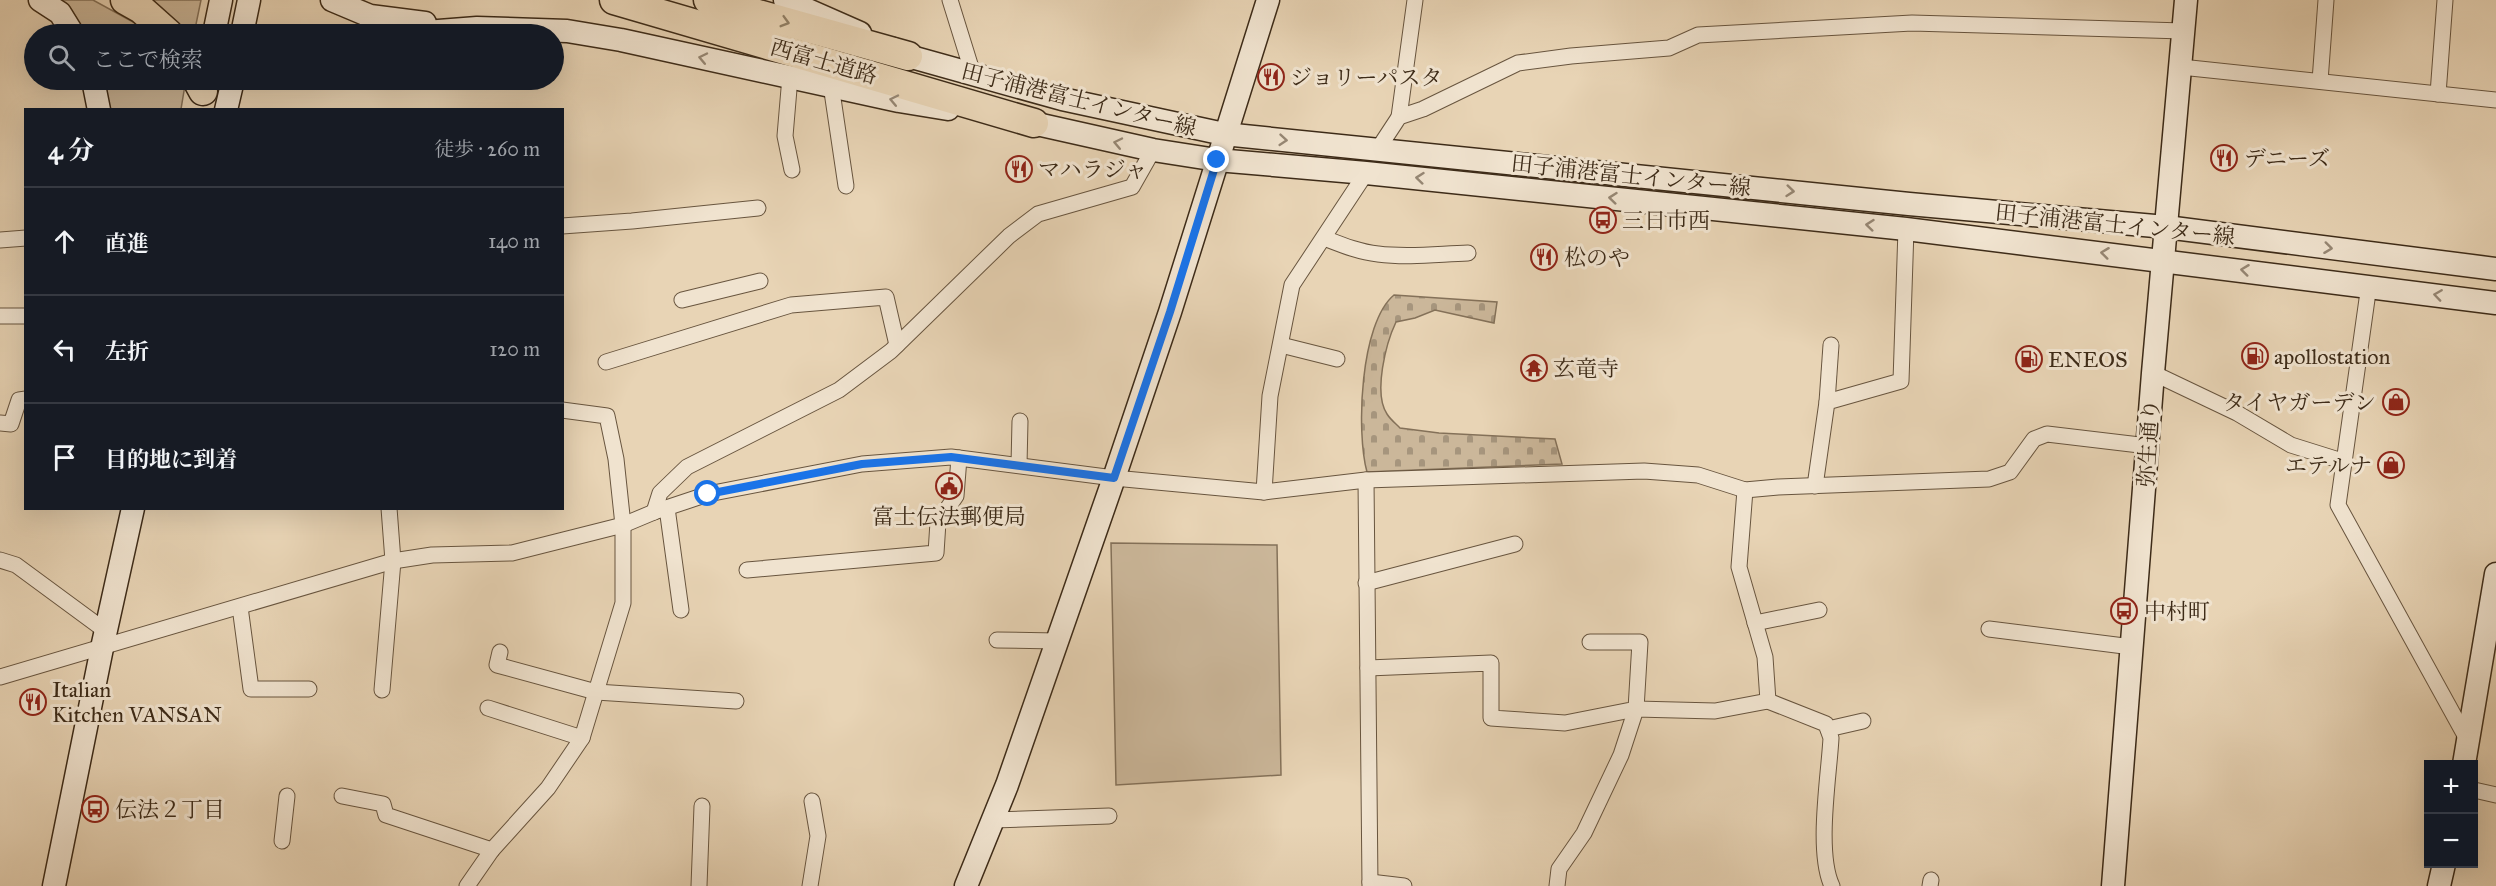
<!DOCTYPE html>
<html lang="ja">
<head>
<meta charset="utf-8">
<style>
	body { margin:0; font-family:"IM FELL Great Primer","Noto Serif JP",serif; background:#242831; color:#f1f3f6 }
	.controls { position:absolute; right:18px; bottom:18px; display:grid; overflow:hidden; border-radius:0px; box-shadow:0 6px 24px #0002 }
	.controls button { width:54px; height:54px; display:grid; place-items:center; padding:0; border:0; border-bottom:2px solid #363941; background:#171b24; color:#f1f3f6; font:30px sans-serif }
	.stop { position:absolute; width:18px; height:18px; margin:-14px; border:4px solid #1a73e8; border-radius:50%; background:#fff }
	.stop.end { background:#1a73e8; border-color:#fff; box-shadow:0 2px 6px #0008 }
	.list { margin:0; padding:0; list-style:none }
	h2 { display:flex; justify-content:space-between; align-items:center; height:78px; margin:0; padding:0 24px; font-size:26px }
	h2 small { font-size:20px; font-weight:400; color:#9ea1a6 }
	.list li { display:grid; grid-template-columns:39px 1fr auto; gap:18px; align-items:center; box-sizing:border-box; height:108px; padding:0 24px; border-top:2px solid #363941 }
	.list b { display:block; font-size:22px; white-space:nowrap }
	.list em { font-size:20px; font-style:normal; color:#9ea1a6 }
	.icon { flex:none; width:33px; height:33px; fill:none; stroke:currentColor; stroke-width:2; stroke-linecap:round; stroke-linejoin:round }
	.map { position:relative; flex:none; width:2496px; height:886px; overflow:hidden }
	.search { position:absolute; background:#171b24; box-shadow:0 6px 24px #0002; left:24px; top:24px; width:540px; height:66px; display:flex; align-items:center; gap:15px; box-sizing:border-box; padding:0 21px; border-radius:33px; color:#9ea1a6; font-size:22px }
	.panel { position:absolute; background:#171b24; box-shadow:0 6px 24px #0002; left:24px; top:108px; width:540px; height:402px; border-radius:0px }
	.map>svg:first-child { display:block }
</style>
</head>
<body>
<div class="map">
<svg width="2496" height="886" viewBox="0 0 2496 886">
	<defs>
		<pattern id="cemetery-stones" width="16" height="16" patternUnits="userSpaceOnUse" patternTransform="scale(1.5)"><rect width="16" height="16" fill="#cbb79a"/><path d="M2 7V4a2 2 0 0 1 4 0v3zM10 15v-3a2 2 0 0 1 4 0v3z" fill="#a6957d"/></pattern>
	</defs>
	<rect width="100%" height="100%" fill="#e8d4b5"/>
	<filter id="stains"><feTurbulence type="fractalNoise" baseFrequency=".00333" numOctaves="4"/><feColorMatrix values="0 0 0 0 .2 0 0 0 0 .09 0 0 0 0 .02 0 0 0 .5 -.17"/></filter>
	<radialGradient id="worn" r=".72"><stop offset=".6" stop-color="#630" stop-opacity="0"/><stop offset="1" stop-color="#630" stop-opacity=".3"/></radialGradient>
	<g fill="#cbb79a" stroke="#847159" stroke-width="1.5">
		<polygon points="52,0 93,0 155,34 85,34 63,9"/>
		<polygon points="148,0 201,0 194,34 186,34"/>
		<polygon points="104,80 182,80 185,85 181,109 110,109"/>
		<polygon points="1111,543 1277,545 1281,775 1116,785"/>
	</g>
	<path fill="url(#cemetery-stones)" stroke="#847159" stroke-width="1.5" d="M1394,295L1497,302L1494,323L1435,310L1415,318L1396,322C1386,343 1373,393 1387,414C1390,419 1395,423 1400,428L1439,433L1555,439L1562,464L1367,472C1356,432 1360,323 1394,295Z"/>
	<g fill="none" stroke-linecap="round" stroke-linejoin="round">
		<defs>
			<g id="street">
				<polyline points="950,0 973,74"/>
				<polyline points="2181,67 2496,100"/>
				<polyline points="790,77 785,136 792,170"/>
				<polyline points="2320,81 2326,0"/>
				<polyline points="831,85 846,186"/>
				<polyline points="2438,94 2445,0"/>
				<polyline points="1399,117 1415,0"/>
				<polyline points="1378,149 1399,117 1423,109 1518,63 1571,56 1669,48 1698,35 1912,23 2183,31"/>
				<polyline points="562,226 632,221 758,208"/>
				<path d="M1324,238C1342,245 1359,252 1378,254C1408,258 1438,254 1468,253"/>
				<polyline points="0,240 26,238"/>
				<polyline points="2369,285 2338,505 2468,741"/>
				<polyline points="682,300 760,281"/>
				<polyline points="0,316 26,316"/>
				<polyline points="1281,345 1337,359"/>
				<polyline points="606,362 791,305 886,297 897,345"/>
				<polyline points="2153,373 2237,413 2291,445 2342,461"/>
				<polyline points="1827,402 1831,345"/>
				<polyline points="0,423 11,424 19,400 26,399"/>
				<polyline points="1019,465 1020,421"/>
				<polyline points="1366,480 1370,886"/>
				<polyline points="1815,486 1827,402 1901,381 1906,229"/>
				<polyline points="1264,492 1270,396 1292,285 1366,173"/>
				<polyline points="667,508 681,610"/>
				<polyline points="654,512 660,493 687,467 839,390 891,351 1009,236 1038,214 1132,187 1153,150"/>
				<polyline points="0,560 16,565 107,632"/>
				<polyline points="747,570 936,553 938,522 956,496 959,458"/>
				<polyline points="1366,583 1515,544"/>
				<polyline points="240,607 251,689 309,689"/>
				<polyline points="1755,623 1819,610"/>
				<polyline points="1989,629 2132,647"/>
				<polyline points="997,640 1057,641"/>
				<polyline points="500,652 497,665 596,692 736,701"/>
				<polyline points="1368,668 1491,663 1491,718 1565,723 1636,709 1640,642 1590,642"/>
				<polyline points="0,677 393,561 432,555 512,553 623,525 654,512 708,494 862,464 951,457 1114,478 1264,492 1366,480 1644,471 1698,475 1745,490 1778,487 1989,479 2010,472 2034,439 2047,434 2148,446"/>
				<polyline points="382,690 393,561 389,508"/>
				<path d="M1768,701L1826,724L1831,738C1829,776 1816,852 1832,886"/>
				<polyline points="488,708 582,738"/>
				<polyline points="1828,729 1863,721"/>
				<polyline points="2474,790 2496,795"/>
				<polyline points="342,796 383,804 386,815 492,850"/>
				<polyline points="993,820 1109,816"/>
				<polyline points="282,841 287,796"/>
				<polyline points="1370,882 1404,886"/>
				<polyline points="467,886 492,850 548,788 582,738 623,603 623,525 616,459 607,416 562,410"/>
				<polyline points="699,886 702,806"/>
				<polyline points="810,886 818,836 812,801"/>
				<polyline points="1557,886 1559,869 1584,833 1621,755 1636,709 1715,711 1768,701 1765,657 1739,567 1745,490"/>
				<polyline points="1930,886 1931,880"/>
			</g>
			<g id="secondary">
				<polyline points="40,0 60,13 73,34"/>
				<polyline points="332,0 370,16 425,23"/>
				<polyline points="785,0 860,33"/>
				<polyline points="214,34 221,0"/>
				<polyline points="242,34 249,0"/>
				<polyline points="400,34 477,28 567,31 621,40 899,101 948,109"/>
				<polyline points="893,49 908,56 1062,99 1224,134 1909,204 2166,227 2496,269"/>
				<polyline points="93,80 99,110"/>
				<polyline points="226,110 233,80"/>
				<polyline points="1019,120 1153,150 1217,160 1366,173 1906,229 2496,303"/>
				<polyline points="2464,764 2496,574"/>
				<polyline points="54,886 102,648 133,508"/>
				<polyline points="966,886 1007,785 1114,478 1170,312 1268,0"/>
				<polyline points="2113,886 2153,373 2186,0"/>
				<polyline points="2439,886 2444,864"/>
			</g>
			<g id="highway">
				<polyline points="125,0 141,9 169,34"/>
				<polyline points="614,0 1034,123"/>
				<polyline points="708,0 908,56"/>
				<polyline points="197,80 203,91"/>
			</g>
		</defs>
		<use href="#street" stroke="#68553f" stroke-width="17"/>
		<use href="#secondary" stroke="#3d2b18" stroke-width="25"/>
		<use href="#highway" stroke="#3d2b18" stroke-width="31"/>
		<use href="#street" stroke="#f0e3cf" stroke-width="15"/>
		<use href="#secondary" stroke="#f0e3cf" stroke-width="22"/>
		<use href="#highway" stroke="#e8d4b5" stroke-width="28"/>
	</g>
	<defs><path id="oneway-chevron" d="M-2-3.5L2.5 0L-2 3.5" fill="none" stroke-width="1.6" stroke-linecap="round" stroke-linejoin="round" transform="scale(1.5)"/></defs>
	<use stroke="#928066" href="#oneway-chevron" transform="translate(785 22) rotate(16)"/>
	<g stroke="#968774">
		<use href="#oneway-chevron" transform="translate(703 58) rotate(-168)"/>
		<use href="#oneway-chevron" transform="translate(894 100) rotate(-168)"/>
		<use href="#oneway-chevron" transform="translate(1283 140) rotate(5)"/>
		<use href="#oneway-chevron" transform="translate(1118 143) rotate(-168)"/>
		<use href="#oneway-chevron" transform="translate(1420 178) rotate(-174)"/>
		<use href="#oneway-chevron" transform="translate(1790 191) rotate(6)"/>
		<use href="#oneway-chevron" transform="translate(1613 198) rotate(-174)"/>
		<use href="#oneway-chevron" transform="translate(1870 225) rotate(-174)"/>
		<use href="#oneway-chevron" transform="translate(2328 248) rotate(7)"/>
		<use href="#oneway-chevron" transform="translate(2105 253) rotate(-173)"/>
		<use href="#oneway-chevron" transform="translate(2245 270) rotate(-173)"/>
		<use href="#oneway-chevron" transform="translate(2438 295) rotate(-172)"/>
	</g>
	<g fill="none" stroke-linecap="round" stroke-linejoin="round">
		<polyline stroke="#1a73e8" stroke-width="8" points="708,494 862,464 951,457 1114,478 1170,312 1217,160"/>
	</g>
	<defs>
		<symbol id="restaurant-ring" viewBox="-11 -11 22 22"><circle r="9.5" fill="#f0e3cf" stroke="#8f2418" stroke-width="1.5"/><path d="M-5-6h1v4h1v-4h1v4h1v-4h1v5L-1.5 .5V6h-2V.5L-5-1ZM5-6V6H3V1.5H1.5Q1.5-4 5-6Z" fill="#8f2418"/></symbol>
		<symbol id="bus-ring" viewBox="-11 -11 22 22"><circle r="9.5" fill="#f0e3cf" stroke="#8f2418" stroke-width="1.5"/><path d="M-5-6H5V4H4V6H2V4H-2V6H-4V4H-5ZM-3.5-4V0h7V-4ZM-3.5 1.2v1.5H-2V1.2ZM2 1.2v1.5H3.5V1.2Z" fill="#8f2418"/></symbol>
		<symbol id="fuel-ring" viewBox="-11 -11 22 22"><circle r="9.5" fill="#f0e3cf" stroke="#8f2418" stroke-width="1.5"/><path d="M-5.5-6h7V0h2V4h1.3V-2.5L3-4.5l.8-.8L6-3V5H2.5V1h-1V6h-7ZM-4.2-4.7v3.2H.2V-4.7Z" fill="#8f2418"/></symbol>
		<symbol id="temple-ring" viewBox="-11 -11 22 22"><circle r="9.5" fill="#f0e3cf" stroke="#8f2418" stroke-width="1.5"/><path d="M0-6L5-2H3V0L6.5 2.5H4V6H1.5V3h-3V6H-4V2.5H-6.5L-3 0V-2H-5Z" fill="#8f2418"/></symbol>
		<symbol id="shop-ring" viewBox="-11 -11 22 22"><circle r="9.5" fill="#f0e3cf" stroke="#8f2418" stroke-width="1.5"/><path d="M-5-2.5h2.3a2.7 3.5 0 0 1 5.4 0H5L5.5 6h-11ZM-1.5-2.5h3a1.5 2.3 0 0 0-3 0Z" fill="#8f2418"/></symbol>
		<symbol id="civic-ring" viewBox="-11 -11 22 22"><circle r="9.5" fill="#f0e3cf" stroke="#8f2418" stroke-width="1.5"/><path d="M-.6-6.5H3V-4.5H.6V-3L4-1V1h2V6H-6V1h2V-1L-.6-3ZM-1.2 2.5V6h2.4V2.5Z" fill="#8f2418"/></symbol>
	</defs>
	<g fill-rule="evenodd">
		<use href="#restaurant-ring" x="1256" y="62" width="30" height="30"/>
		<use href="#restaurant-ring" x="2209" y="143" width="30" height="30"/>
		<use href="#restaurant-ring" x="1004" y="154" width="30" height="30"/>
		<use href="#bus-ring" x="1588" y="205" width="30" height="30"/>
		<use href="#restaurant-ring" x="1529" y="242" width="30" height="30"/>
		<use href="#fuel-ring" x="2240" y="341" width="30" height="30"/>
		<use href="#fuel-ring" x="2014" y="344" width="30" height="30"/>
		<use href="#temple-ring" x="1519" y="353" width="30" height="30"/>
		<use href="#shop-ring" x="2381" y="387" width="30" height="30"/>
		<use href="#shop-ring" x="2376" y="450" width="30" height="30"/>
		<use href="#civic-ring" x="934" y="471" width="30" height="30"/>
		<use href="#bus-ring" x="2109" y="596" width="30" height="30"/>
		<use href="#restaurant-ring" x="18" y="687" width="30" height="30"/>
		<use href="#bus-ring" x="80" y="794" width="30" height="30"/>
	</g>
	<g text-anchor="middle" stroke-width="6" stroke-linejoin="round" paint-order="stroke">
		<g font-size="22" fill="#3d2b18" stroke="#f0e3cf">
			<text transform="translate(824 61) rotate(16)" y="8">西富士道路</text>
			<text transform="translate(1079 99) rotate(14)" y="8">田子浦港富士インター線</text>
			<text transform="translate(1631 175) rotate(6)" y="8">田子浦港富士インター線</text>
			<text transform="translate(2115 224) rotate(6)" y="8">田子浦港富士インター線</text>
			<text transform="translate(2148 443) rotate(-86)" y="8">弥生通り</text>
		</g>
		<g font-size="22" fill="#3d2b18" stroke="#f0e3cf" text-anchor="start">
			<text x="1290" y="85">ジョリーパスタ</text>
			<text x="2244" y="166">デニーズ</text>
			<text x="1038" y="177">マハラジャ</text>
			<text x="1622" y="228">三日市西</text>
			<text x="1564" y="265">松のや</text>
			<text x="2274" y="364">apollostation</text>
			<text x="2048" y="367">ENEOS</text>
			<text x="1553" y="376">玄竜寺</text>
			<text x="2376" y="410" text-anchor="end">タイヤガーデン</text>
			<text x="2372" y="473" text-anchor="end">エテルナ</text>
			<text x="949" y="524" text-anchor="middle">富士伝法郵便局</text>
			<text x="2144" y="619">中村町</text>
			<text x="52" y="697">Italian<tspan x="52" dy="25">Kitchen VANSAN</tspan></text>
			<text x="115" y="817">伝法２丁目</text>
		</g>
	</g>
	<rect width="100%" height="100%" filter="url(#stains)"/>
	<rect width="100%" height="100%" fill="url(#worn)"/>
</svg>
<div class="controls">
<button>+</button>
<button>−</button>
</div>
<div class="stop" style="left:708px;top:494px"></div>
<div class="stop end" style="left:1217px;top:160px"></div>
<div class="search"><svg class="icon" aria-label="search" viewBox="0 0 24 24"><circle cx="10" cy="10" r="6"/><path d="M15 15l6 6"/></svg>ここで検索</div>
<section class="panel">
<h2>4 分<small>徒歩 · 260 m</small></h2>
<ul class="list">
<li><svg class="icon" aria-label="ahead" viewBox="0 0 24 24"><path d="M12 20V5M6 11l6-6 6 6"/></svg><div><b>直進</b></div><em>140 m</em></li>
<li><svg class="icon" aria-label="left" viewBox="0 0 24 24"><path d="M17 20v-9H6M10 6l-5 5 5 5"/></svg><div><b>左折</b></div><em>120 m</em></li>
<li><svg class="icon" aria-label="arrive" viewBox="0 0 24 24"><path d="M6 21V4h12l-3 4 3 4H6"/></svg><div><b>目的地に到着</b></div></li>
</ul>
</section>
</div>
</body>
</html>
